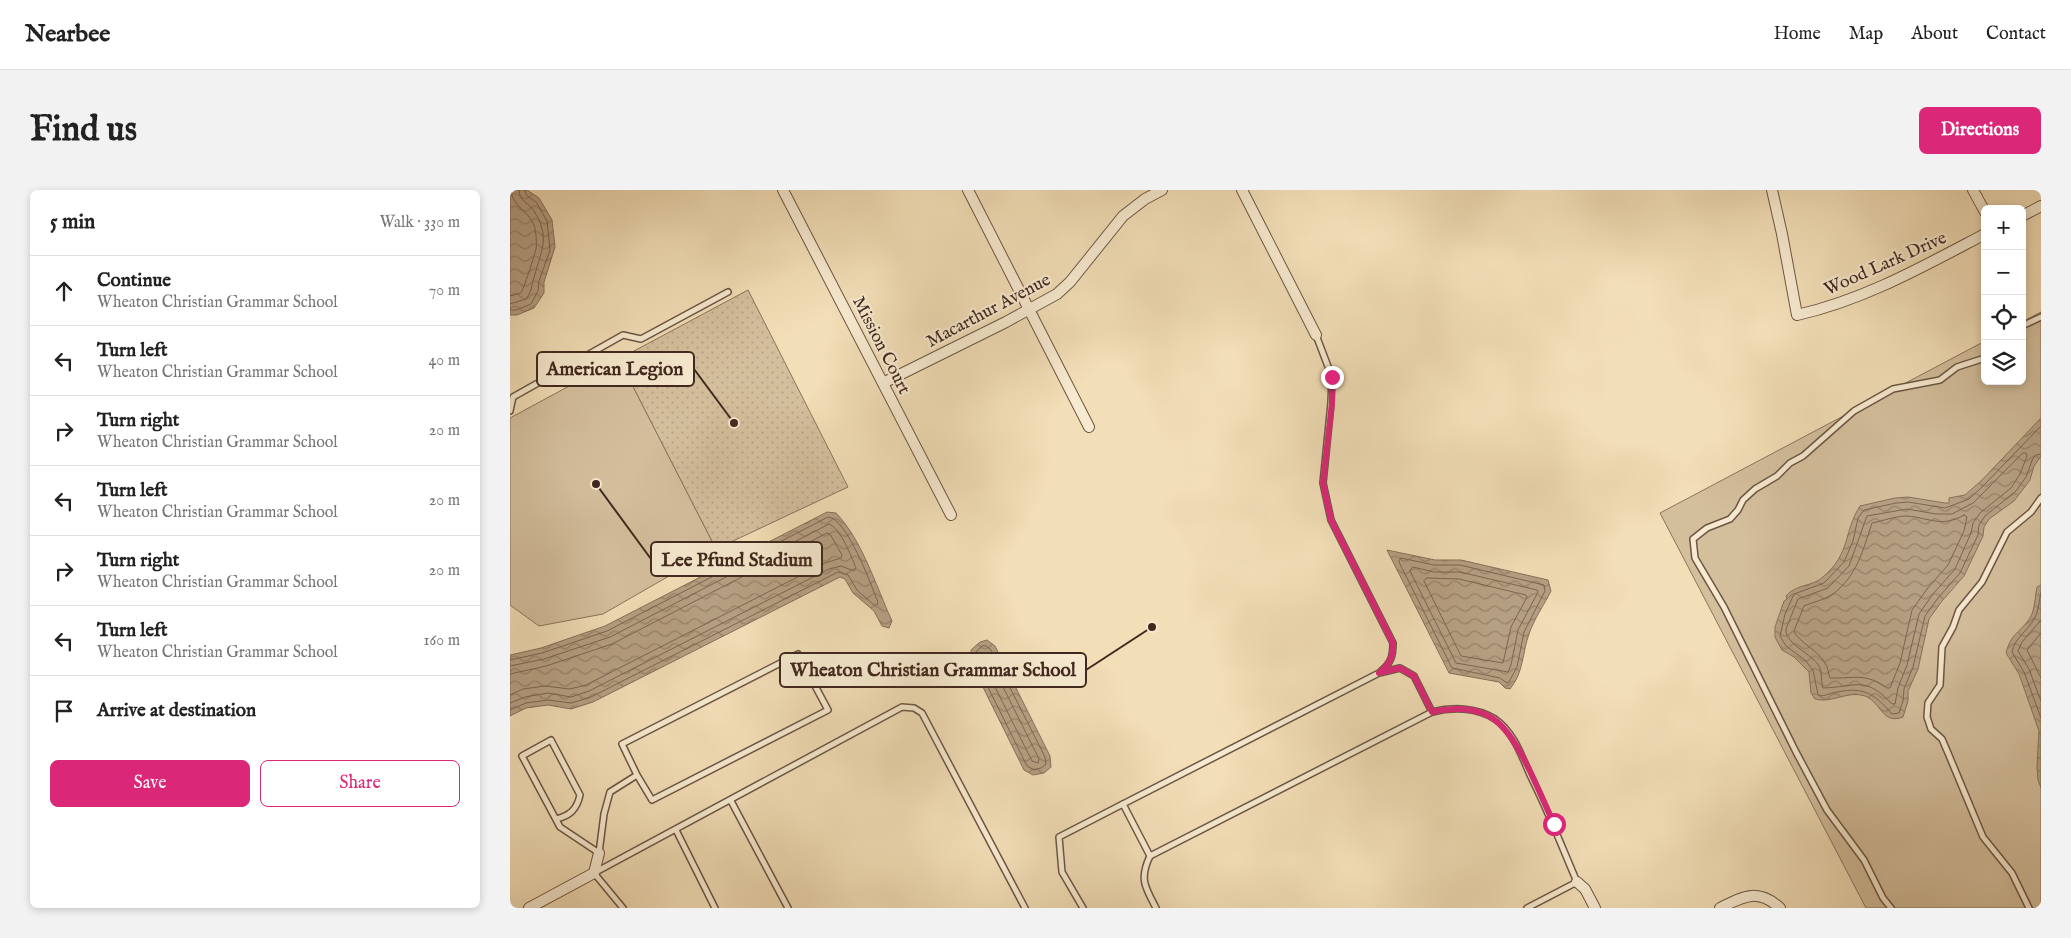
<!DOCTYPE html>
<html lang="en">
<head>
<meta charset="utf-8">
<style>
	body { margin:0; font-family:"IM FELL English",serif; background:#f2f2f2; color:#222 }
	.controls { position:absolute; right:15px; top:15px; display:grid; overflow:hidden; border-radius:8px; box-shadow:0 2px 8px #0003 }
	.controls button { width:45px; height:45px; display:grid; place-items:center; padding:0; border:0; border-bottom:1px solid #e0e0e0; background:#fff; color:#222; font:25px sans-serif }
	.stop { position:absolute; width:15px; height:15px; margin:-11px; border:4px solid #db2777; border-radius:50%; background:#fff }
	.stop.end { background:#db2777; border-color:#fff; box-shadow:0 1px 5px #0008 }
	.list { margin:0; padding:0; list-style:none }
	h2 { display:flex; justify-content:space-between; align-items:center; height:65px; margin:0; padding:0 20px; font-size:21px }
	h2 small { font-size:16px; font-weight:400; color:#767676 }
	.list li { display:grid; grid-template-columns:32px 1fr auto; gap:15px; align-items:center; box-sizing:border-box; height:70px; padding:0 20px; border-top:1px solid #e0e0e0 }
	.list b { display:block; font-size:19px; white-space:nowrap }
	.list p { margin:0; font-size:16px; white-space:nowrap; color:#767676 }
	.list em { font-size:16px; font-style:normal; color:#767676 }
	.actions { display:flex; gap:10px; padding:15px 20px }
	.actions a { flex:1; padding:11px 0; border:1px solid #db2777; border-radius:8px; text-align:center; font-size:18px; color:#db2777 }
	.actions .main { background:#db2777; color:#fff }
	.icon { flex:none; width:28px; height:28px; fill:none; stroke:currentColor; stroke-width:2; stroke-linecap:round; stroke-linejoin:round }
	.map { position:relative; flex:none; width:1531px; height:718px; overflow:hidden; border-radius:8px }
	header { display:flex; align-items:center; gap:30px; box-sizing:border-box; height:70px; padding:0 25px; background:#fff; border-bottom:1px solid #e0e0e0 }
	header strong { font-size:24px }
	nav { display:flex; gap:28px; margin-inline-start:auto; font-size:18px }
	.intro { display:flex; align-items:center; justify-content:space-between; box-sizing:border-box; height:120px; padding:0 30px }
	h1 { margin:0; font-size:35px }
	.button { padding:12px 22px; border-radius:8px; background:#db2777; color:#fff; font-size:18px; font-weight:700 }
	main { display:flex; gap:30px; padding:0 30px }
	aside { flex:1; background:#fff; border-radius:8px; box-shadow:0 2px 8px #0003 }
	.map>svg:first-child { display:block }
</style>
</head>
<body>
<header>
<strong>Nearbee</strong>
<nav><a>Home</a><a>Map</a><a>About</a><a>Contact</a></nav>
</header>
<div class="intro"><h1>Find us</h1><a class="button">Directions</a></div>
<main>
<aside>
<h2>5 min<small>Walk · 330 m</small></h2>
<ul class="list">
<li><svg class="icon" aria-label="ahead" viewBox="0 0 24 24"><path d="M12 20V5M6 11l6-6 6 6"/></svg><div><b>Continue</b><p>Wheaton Christian Grammar School</p></div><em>70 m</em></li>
<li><svg class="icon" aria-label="left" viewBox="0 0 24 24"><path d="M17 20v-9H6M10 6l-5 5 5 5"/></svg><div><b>Turn left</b><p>Wheaton Christian Grammar School</p></div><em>40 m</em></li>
<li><svg class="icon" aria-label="right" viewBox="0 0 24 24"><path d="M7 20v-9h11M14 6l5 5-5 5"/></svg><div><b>Turn right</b><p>Wheaton Christian Grammar School</p></div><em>20 m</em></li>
<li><svg class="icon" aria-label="left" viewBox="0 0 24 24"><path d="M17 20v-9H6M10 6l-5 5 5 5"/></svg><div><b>Turn left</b><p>Wheaton Christian Grammar School</p></div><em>20 m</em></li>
<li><svg class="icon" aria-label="right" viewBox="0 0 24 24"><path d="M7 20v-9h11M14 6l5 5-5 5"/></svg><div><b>Turn right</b><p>Wheaton Christian Grammar School</p></div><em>20 m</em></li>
<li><svg class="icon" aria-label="left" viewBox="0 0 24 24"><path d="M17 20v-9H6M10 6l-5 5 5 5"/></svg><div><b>Turn left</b><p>Wheaton Christian Grammar School</p></div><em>160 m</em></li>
<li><svg class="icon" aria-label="arrive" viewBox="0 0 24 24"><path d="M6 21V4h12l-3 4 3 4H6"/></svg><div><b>Arrive at destination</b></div></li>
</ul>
<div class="actions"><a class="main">Save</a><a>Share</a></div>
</aside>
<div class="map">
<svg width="1531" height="718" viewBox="0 0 1531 718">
	<defs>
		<pattern id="park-dots" width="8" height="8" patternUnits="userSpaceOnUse" patternTransform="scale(1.25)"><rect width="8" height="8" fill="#d4bf9d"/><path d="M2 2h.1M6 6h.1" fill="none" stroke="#b7a487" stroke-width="1.8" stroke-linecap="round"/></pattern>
		<pattern id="water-waves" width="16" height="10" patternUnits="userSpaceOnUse" patternTransform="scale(1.25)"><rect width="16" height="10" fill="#b6a083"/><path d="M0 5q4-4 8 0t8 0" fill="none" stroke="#96826b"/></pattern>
	</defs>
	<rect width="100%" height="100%" fill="#f2deb7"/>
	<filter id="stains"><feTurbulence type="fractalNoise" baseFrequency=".004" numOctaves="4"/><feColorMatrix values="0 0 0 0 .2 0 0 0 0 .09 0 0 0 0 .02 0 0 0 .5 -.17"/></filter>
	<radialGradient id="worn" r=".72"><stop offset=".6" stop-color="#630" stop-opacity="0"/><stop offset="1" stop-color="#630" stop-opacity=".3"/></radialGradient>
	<g fill="#d4bf9d" stroke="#8a745e">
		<polygon points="1531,122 1531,718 1356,718 1150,323 1475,151 1475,191 1512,191 1512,132"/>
		<polygon points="109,169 206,359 93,424 29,436 0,415 0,228"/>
	</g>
	<polygon fill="url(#park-dots)" stroke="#8a745e" points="238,100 338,297 206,359 109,169"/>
	<g fill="url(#water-waves)" stroke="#87705b">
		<polygon points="0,0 17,0 29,8 42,30 45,57 34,92 34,103 24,118 7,125 0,125"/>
		<path d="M1531,228V266L1524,276L1520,290L1504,311L1479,329L1474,337L1473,346L1454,386L1432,411L1419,429L1408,479L1398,501V511L1393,527C1372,535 1372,513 1355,506C1338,500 1321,514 1305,509L1301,503L1299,482L1284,467L1272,460L1265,447V437L1274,411L1277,409L1276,406C1286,394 1302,397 1313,387C1341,363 1333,343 1350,316L1385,308L1398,307L1435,313H1439V308L1455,305L1471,291Z"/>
		<path d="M317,322L326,323C352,350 366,396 382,431L379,438L372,436L364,421L343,403L335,389L330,387L83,512L61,519L38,515L16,518L0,526V465L31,458L95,436Z"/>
		<path d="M877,360L925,370H951L1038,390L1041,401C1034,415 1024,429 1019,444C1012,463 1014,482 1000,499L995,498L989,492L939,483Z"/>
		<path d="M1531,395V598L1528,590L1527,577L1529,541L1509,484L1496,463C1501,443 1510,443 1520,428C1525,420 1525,406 1527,397Z"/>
		<polygon points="477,450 485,456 540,566 541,577 534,583 523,585 514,580 461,473 461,460 470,452"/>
	</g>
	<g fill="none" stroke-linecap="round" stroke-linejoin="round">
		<g stroke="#7c6451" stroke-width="1">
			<path d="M0,106L11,103C13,101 25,64 26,59C27,53 26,41 24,35C18,20 2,17 1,0"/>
			<path d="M0,114L16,109C23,100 21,95 25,84C32,58 40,47 24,21C19,13 9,11 9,0"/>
			<polyline points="0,120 6,120 21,114 28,101 29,91 40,60 37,31 26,12 16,5 15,0"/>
			<path d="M1531,236L1474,295L1459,309L1435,318L1398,312L1386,313L1354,320L1348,328L1343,351L1334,372L1314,393L1284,404L1275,424L1270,446L1276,456L1295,470L1303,480L1308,505C1314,507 1317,504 1323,503C1352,496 1363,502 1382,524L1389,523L1393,511L1394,499L1403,477L1415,426L1428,408L1450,383L1468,345L1469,335L1475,326L1506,301L1516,287L1523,268L1526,265L1531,264"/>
			<path d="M1513,263H1516L1517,266L1510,284L1501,298L1470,323L1463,333L1461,343L1445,379L1423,404L1409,424L1397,475L1388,498L1385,514H1382C1355,485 1346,497 1313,498C1311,492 1312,484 1310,478C1303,463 1275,455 1276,439L1288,409L1318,398L1339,376L1357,326L1397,319L1426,324H1442L1463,313Z"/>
			<path d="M1454,325L1457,327L1454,341L1438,375L1417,399L1402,420L1390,473L1380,498H1377C1355,482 1344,489 1320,488C1318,483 1318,477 1315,473C1308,460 1288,452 1284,441L1294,416C1303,412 1314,410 1323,404C1347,386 1353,360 1362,333C1372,331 1386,326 1397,326C1420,328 1432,338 1454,325Z"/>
			<polygon points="891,368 924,375 950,375 1034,395 1035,401 1014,442 1007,477 999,492 997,493 990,488 942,478 889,372"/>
			<polygon points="903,377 924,382 950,382 1027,400 1028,402 1008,440 1001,475 998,482 946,473 900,381"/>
			<polygon points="917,388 949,389 1016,405 1017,407 1001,437 993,473 951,466 914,391"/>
			<path d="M1531,402C1529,411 1529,421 1524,429C1517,442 1505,447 1502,462L1514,482L1531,528"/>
			<polyline points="1531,430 1512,452 1508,461 1519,479 1531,511"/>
			<polyline points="1531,443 1517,460 1531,488"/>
			<polygon points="476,456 481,460 535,567 536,574 531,578 524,580 517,576 466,473 466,462 472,456"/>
			<polygon points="474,464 477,465 529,569 528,573 522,571 472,471"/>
			<path d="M0,470L32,463L97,441L318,327C337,328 361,395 368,412L367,415H364L347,400L338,385L328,382L81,507L61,513L38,510L16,513L0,520"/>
			<path d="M0,476L34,469L100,447L319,334C331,339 341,366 346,378L344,381L331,376L319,379L79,501L61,507L38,503L15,507L0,513"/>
			<polyline points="0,484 36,476 102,454 317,343 320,344 332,365 331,368 315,373 76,495 60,499 35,496 13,499 0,505"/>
		</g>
		<defs>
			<g id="service">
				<polyline points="1512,136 1531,127"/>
				<path d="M806,145L822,187L821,213L813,293L821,330L883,453C883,466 881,473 871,481"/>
				<polyline points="0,221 3,207 113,145 131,149 218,102"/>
				<polyline points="221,611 278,718"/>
				<path d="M46,629C60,626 67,619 70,605L41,550L12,566L50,637L89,663L94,624L100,602L127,585L112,554L288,464L318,520L142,610L127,585"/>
				<polyline points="166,640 205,718"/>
				<polyline points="640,666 613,614 869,483 890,478 904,486 922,522"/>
				<polyline points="113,718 84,683 392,517 404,518 412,523 515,718"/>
				<polyline points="573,718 552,682 549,647 613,614"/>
				<path d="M646,718C635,697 629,689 640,666L922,522C942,517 966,517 985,529C1004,542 1012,567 1021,587C1038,621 1052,657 1067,692L1017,718"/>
				<polyline points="1381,718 1373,708 1354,670 1317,620 1286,562 1214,417 1185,368 1183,349 1197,338 1220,329 1228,320 1233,310 1245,299 1267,286 1280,273 1293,266 1344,221 1383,199 1430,190 1447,177 1475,168"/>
				<polyline points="1519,718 1502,683 1473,647 1438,563 1432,549 1421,539 1417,527 1418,513 1430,495 1432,457 1443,437 1449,420 1472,392 1497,342 1521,322 1531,308"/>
			</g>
			<g id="minor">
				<polyline points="273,0 441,325"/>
				<polyline points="458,0 579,237"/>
				<polyline points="732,0 806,145"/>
				<path d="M1262,0L1272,44L1287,125C1354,110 1414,76 1475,44"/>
				<polyline points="1463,0 1475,22"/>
				<polyline points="1512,26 1531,16"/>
				<polyline points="373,193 496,132 547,104 560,92 613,26 635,9 652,0"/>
				<polyline points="1067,692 1075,699 1085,718"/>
				<polyline points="19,718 84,683 89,663"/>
				<path d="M1210,718C1234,706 1248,698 1270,718"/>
			</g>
		</defs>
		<use href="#service" stroke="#6d5645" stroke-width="8"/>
		<use href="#minor" stroke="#6d5645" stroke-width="12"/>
		<use href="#service" stroke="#f7ead0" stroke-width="5"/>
		<use href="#minor" stroke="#f7ead0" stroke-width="10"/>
	</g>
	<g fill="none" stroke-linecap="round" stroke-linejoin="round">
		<path stroke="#db2777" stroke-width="6" d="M822,187V213L813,293L821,330L883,453C883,467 880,474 869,483L890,478L904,486L922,522C942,517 968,517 985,530C1010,549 1030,605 1044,634"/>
	</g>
	<g text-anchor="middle" stroke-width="4.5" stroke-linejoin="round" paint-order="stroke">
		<g font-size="18" fill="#41281f" stroke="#f7ead0">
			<text transform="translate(1375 73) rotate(-24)" y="6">Wood Lark Drive</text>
			<text transform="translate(478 120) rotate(-28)" y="6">Macarthur Avenue</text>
			<text transform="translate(372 155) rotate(63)" y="6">Mission Court</text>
		</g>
	</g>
	<path fill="none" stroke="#41281f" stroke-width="2" d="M224 233L184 179M86 294L141 369M642 437L576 480"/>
	<g fill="#41281f" stroke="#f7ead0" stroke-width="2">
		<circle cx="224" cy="233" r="5"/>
		<circle cx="86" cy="294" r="5"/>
		<circle cx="642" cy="437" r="5"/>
	</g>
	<g fill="#f7ead0" stroke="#41281f" stroke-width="2">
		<rect x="27" y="162" width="157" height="34" rx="5"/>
		<rect x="141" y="352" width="171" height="34" rx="5"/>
		<rect x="270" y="463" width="306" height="34" rx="5"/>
	</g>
	<g font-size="19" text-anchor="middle" font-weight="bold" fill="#41281f">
		<text x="105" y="185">American Legion</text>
		<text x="227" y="376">Lee Pfund Stadium</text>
		<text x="423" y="486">Wheaton Christian Grammar School</text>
	</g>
	<rect width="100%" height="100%" filter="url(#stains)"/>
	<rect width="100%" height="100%" fill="url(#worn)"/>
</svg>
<div class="controls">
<button>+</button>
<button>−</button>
<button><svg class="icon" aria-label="locate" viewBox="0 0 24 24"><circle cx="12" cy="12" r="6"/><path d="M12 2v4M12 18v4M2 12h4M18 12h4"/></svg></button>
<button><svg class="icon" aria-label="layers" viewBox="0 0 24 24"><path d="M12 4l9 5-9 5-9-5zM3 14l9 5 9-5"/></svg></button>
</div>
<div class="stop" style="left:1044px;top:634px"></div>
<div class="stop end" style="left:822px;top:187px"></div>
</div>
</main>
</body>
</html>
